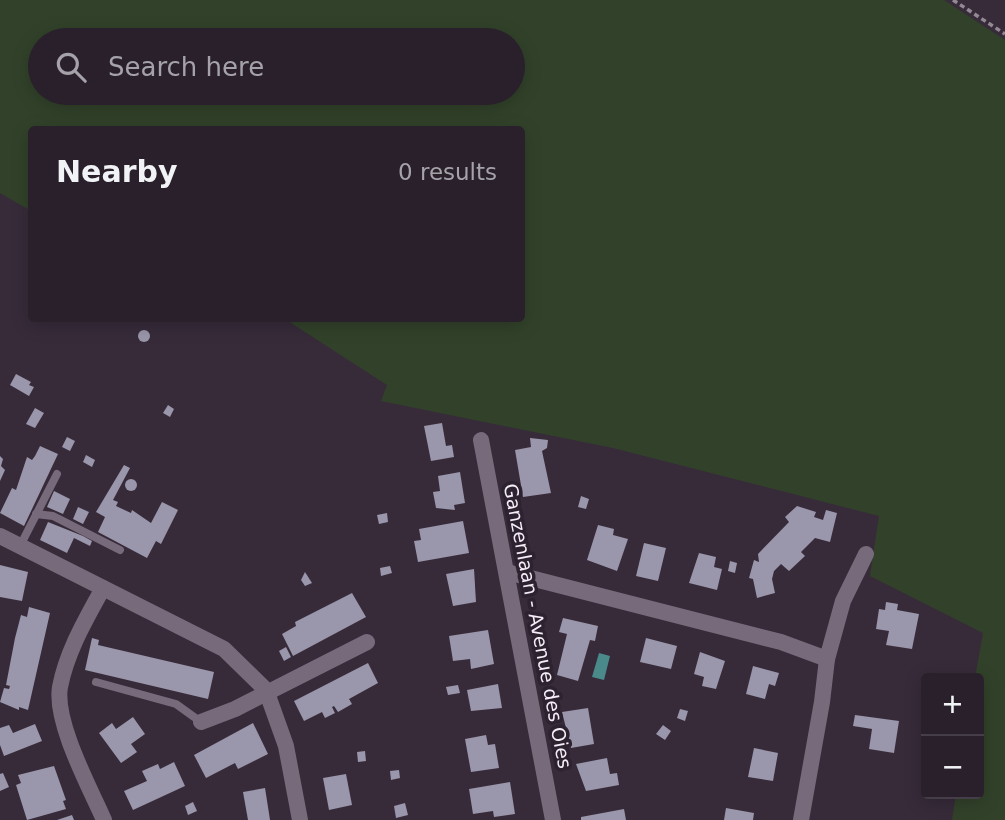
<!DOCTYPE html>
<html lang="en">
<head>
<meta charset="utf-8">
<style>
	body { margin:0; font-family:"DejaVu Sans",sans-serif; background:#312834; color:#f1f3f6 }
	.controls { position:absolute; right:21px; bottom:21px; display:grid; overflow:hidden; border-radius:7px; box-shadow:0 4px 18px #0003 }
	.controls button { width:63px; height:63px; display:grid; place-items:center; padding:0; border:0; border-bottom:2px solid #453e48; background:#29202c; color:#f1f3f6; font:35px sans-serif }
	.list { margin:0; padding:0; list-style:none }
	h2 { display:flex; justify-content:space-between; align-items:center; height:91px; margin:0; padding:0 28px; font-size:30px }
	h2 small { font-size:23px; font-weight:400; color:#a5a3a9 }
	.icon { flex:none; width:38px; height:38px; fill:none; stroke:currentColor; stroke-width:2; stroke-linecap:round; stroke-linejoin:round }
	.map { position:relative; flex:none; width:1005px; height:820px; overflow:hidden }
	.search { position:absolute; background:#29202c; box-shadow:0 4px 18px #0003; left:28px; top:28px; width:497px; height:77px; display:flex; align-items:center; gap:18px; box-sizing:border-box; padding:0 24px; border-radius:38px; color:#a5a3a9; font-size:26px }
	.panel { position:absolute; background:#29202c; box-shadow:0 4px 18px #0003; left:28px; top:126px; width:497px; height:196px; border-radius:7px }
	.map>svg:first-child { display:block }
</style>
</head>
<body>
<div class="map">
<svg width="1005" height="820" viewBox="0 0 1005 820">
	<rect width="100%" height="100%" fill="#372b3a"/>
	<path fill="#32422a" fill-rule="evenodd" d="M0,0H944L1005,40V820H952L956,794H979V678H975L983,633L870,576L879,516L613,448L381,401L387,385L285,319L522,318V130H32L31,211L0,193ZM40,40H513V93H40Z"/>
	<polygon fill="#4b8a8b" points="599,653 610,656 604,680 592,677"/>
	<g fill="#9a96ab">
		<circle cx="144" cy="336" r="6"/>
		<polygon points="16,374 31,382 29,385 34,387 29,396 10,385"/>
		<polygon points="168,405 174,409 170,417 163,413"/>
		<polygon points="35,408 44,413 35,428 26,424"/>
		<polygon points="442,423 446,446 452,445 454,457 431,461 424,426"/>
		<polygon points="67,437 75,441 70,451 62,447"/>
		<polygon points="530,438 548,440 547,448 542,451 551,493 523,497 515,450 531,447"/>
		<polygon points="40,446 58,454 24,526 0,513 12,488 16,490 27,457 32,460 35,456"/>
		<polygon points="86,455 95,460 92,467 83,462"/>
		<polygon points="0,456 3,459 1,466 5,470 0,481"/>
		<polygon points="124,465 130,468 113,500 118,502 116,506 131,513 132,510 151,523 162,502 178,510 161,544 156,541 147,558 98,532 105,517 96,512"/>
		<polygon points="460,472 465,503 454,505 455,510 436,508 433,492 440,491 438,476"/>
		<circle cx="131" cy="485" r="6"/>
		<polygon points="54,491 70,499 63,514 47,507"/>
		<polygon points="581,496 589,499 586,509 578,507"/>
		<polygon points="797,506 816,512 814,517 823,520 826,510 837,513 830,542 815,538 801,552 805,556 789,571 781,564 774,571 772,579 775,593 757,598 753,579 749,578 754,560 759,562 758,554 789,522 785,517"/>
		<polygon points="78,507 89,512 83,524 73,519"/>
		<polygon points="387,513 388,522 379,524 377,515"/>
		<polygon points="463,521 469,553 418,562 414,541 421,540 419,529"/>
		<polygon points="48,522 83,536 92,541 90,546 74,538 67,553 40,540"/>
		<polygon points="598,525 614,529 613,535 628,539 617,571 587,560"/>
		<polygon points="644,543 666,548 658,581 636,576"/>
		<polygon points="699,553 716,557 714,567 722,569 717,590 689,583"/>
		<polygon points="730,561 737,563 735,573 728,571"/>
		<polygon points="0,565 28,572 22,601 0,597"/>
		<polygon points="390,566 392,573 381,576 380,568"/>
		<polygon points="474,569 476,602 453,606 446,574"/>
		<polygon points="305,572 312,583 305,586 301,580"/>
		<polygon points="352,593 366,617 293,656 282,634 296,626 295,622"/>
		<polygon points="886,602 898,604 897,610 919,614 912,649 886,645 889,631 876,629 879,609 885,610"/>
		<polygon points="29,607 50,613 28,710 19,707 19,710 0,702 4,688 9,689 10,686 6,685 15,638 21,615 27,617"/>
		<polygon points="563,618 598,626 595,641 590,640 578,681 557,675 567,634 559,632"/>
		<polygon points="488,630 494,664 471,669 470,659 453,661 449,636"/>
		<polygon points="92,638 99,640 98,645 214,672 208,699 85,670"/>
		<polygon points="646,638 677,646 671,669 640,662"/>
		<polygon points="286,647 291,657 284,661 279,651"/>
		<polygon points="700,652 725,661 716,689 702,686 704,677 694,674"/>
		<polygon points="368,663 378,683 349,699 352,704 338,712 334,706 332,707 335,713 325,718 322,712 304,721 294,701"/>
		<polygon points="753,666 779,673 775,686 769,684 765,699 746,694"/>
		<polygon points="498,684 502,708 471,711 467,690"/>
		<polygon points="458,685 460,693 448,695 446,687"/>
		<polygon points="588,708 594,744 571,748 562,712"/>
		<polygon points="680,709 688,711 685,721 677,718"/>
		<polygon points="855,715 899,721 894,753 869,749 872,729 853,726"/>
		<polygon points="133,717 145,734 131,744 137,752 121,763 99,733 112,723 116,729"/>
		<polygon points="253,723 268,754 238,769 235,763 206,778 194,755"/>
		<polygon points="35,724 42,741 4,756 0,745 0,728 9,725 13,733"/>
		<polygon points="663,725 671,731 665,740 656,734"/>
		<polygon points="486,735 488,745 495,744 499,768 471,772 465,739"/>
		<polygon points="754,748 778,753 773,781 748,777"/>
		<polygon points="365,751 366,761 358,762 357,752"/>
		<polygon points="607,758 610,774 617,773 619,785 586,791 576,764"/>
		<polygon points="174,762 185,786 133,810 124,791 147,781 142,771 158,764 160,769"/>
		<polygon points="54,766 66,800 63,801 66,809 27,820 16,785 21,783 18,775"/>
		<polygon points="399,770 400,778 391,780 390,771"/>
		<polygon points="3,773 9,787 0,791 0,774"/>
		<polygon points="346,774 352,805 329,810 323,778"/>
		<polygon points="510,782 515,814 494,817 493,811 473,814 469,789"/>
		<polygon points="265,788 270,820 248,820 243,792"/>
		<polygon points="193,802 197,811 188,815 185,806"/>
		<polygon points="405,803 408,815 396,818 394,806"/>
		<polygon points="726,808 754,813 753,820 724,820"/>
		<polygon points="624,809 626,820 581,820 581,817"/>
		<polygon points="72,815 74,820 57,820"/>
	</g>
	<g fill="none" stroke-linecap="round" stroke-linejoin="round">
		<polyline stroke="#928995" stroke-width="3.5" stroke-dasharray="5 3.5" stroke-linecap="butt" points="953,0 1005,34"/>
		<g stroke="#776a7b" stroke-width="8">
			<polyline points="36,514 53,516 120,550"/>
			<polyline points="20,546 57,474"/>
			<polyline points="96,682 176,704 201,722"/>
		</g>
		<g stroke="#776a7b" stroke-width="16">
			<polyline points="481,440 553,820"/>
			<polyline points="0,536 224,649 266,690 286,746 300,820"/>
			<polyline points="507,572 781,642 827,659"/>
			<path d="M103,588C86,619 67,651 60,687C54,722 90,788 104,820"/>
			<polyline points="201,722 235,709 367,642"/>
			<polyline points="801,820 822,702 827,659 843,601 866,554"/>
		</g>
	</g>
	<g text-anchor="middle" stroke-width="7" stroke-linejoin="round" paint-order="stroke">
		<g font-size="19" fill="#f5eef7" stroke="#2c2230">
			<text transform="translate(538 626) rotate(79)" y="7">Ganzenlaan - Avenue des Oies</text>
		</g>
	</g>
</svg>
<div class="controls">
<button>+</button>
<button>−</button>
</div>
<div class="search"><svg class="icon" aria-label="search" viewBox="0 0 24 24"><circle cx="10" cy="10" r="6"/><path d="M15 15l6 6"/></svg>Search here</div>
<section class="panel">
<h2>Nearby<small>0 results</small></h2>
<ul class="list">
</ul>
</section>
</div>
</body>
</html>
